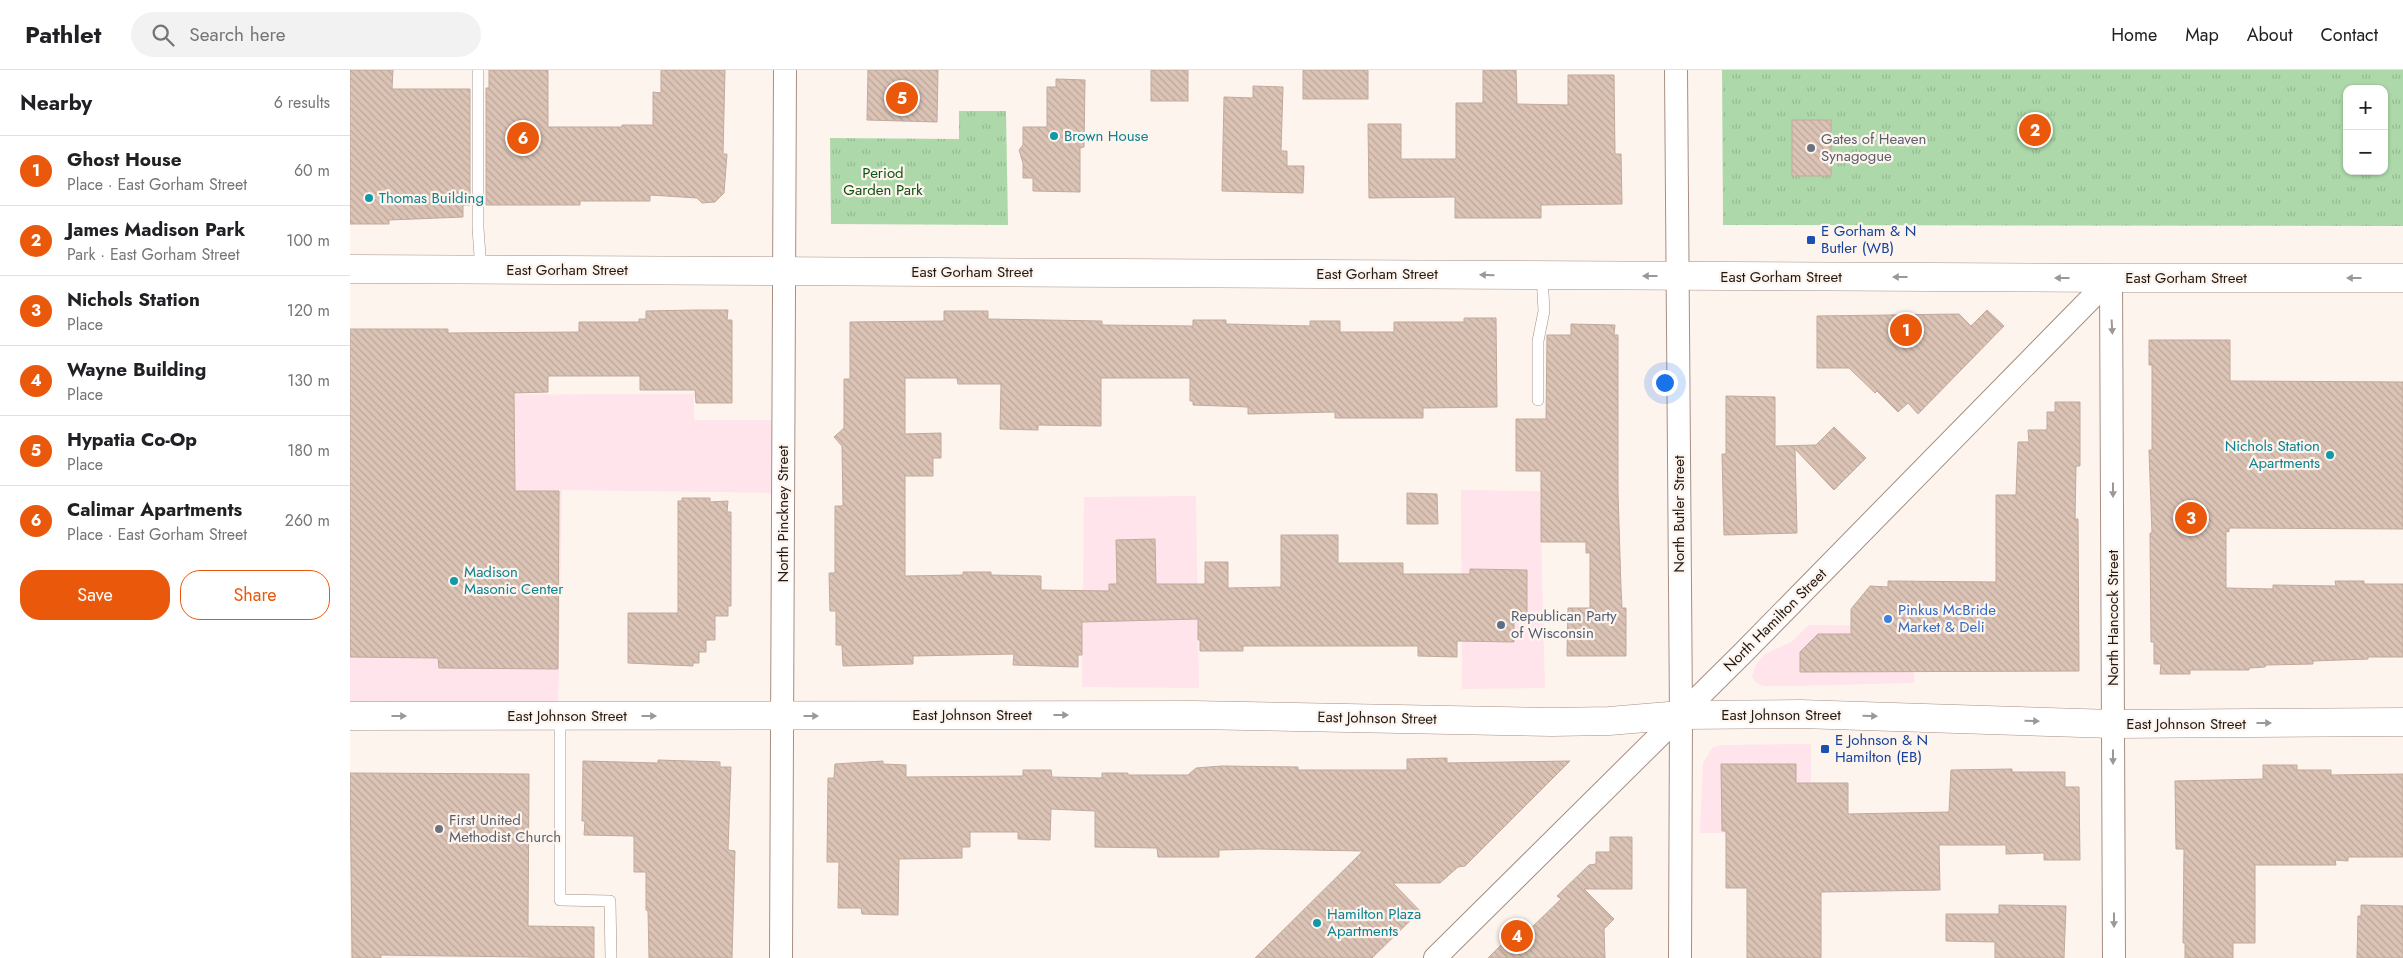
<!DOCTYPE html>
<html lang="en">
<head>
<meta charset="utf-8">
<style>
	body { margin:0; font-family:Jost,sans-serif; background:#f2f2f2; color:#202124 }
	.controls { position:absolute; right:15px; top:15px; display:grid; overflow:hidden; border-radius:10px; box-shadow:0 1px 4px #0004 }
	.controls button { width:45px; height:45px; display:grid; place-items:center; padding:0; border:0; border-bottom:1px solid #e0e0e0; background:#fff; color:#202124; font:25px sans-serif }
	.you { position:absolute; left:1314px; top:312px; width:18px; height:18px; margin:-12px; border:4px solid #fff; border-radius:50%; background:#1a73e8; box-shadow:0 0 0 8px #1a73e833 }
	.badge { display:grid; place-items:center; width:32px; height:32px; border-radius:50%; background:#ea580c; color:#fff; font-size:16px; font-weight:700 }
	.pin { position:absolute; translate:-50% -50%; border:2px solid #fff; box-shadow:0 1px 5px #0006 }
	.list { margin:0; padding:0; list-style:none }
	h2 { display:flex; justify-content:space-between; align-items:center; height:65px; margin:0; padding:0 20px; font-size:21px }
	h2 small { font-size:16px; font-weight:400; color:#757577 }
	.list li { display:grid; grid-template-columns:32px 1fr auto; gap:15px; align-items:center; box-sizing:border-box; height:70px; padding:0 20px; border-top:1px solid #e0e0e0 }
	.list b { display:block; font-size:19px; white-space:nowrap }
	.list p { margin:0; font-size:16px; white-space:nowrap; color:#757577 }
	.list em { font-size:16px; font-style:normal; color:#757577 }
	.actions { display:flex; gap:10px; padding:15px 20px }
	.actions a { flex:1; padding:11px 0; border:1px solid #ea580c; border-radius:20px; text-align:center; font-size:18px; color:#ea580c }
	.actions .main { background:#ea580c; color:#fff }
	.icon { flex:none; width:28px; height:28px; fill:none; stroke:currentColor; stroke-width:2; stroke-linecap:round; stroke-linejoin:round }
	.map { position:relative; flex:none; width:2053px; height:888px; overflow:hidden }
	header { display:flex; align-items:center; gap:30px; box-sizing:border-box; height:70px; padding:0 25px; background:#fff; border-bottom:1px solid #e0e0e0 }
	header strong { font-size:24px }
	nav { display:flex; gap:28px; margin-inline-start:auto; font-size:18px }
	.search { width:350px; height:45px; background:#f2f2f2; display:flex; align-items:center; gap:12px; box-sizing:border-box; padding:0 18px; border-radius:28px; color:#757577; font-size:19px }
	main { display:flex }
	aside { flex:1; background:#fff }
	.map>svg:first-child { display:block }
</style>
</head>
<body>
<header>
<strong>Pathlet</strong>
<div class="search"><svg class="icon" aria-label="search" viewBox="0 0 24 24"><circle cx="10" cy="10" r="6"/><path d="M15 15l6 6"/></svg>Search here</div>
<nav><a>Home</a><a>Map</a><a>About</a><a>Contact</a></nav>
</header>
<main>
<aside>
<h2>Nearby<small>6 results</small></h2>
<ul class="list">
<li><span class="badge">1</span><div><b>Ghost House</b><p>Place · East Gorham Street</p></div><em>60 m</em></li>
<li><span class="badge">2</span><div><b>James Madison Park</b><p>Park · East Gorham Street</p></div><em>100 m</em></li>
<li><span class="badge">3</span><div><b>Nichols Station</b><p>Place</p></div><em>120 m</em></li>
<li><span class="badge">4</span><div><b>Wayne Building</b><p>Place</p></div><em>130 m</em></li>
<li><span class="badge">5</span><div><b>Hypatia Co-Op</b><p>Place</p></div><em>180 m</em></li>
<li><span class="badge">6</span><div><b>Calimar Apartments</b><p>Place · East Gorham Street</p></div><em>260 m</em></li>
</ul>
<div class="actions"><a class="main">Save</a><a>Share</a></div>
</aside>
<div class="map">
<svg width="2053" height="888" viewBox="0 0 2053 888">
	<defs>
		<pattern id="park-tufts" width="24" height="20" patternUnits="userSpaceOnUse" patternTransform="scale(1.25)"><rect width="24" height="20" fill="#add9aa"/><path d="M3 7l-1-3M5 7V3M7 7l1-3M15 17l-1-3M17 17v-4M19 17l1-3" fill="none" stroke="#95ba91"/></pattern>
		<pattern id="building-back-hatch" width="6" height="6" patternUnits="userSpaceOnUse" patternTransform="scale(1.25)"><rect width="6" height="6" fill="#dbc3b5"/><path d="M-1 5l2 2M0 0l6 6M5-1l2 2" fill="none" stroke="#bca79b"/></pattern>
	</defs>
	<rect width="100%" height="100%" fill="#fef4ee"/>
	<g fill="#ffe4eb">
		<polygon points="344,324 344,350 434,350 433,423 212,420 208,645 0,646 0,325"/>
		<polygon points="1111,420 1190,421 1195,618 1112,619"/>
		<polygon points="846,426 849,618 732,617 734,427"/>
		<polygon points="1459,555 1564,556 1564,613 1445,616 1413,616 1405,612 1402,607 1405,596 1415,584 1441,572"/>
		<polygon points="1461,674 1461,763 1350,763 1353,693 1363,677 1372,675"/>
	</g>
	<g fill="url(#park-tufts)" fill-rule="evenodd">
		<path d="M1372,0H2053V156L1373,155ZM1997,19H2034V101H1997Z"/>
		<polygon points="609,41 656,41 658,155 481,154 480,68 609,69"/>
	</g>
	<g fill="url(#building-back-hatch)" stroke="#c1aa9c">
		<polygon points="0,0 43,0 42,19 120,19 120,135 113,135 113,147 39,150 39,154 0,154"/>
		<polygon points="139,0 198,0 198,57 272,57 272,55 303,55 303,22 311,23 311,0 375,0 373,84 377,84 374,123 365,132 352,133 347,128 300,125 300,131 230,131 230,135 136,135 136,18 139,18"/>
		<polygon points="518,0 588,0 587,52 517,50"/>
		<rect x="801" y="0" width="37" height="31"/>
		<rect x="953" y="0" width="65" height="29"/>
		<polygon points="1133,0 1166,0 1167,34 1218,35 1218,5 1264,5 1265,84 1271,84 1272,134 1191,135 1191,148 1105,148 1105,127 1019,128 1018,54 1051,54 1051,89 1106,89 1106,33 1133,33"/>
		<polygon points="706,9 735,10 734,77 730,78 730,122 683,121 683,108 673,108 673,93 669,80 673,75 673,57 697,57 697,17 706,17"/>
		<polygon points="903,16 933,17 931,81 937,81 937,96 954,96 953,123 872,121 874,27 903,28"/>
		<rect x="1442" y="50" width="39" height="56"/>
		<polygon points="346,240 378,240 377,250 382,250 382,333 346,333 345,320 290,320 290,306 198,306 198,322 164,323 165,421 209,421 208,599 89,598 88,588 0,587 0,259 98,259 98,263 229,262 229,252 289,252 289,249 296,249 296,241"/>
		<polygon points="1637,240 1654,256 1568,344 1558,333 1548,342 1527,321 1525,323 1499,298 1467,298 1467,246 1609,244 1621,256"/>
		<polygon points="594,241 638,241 638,249 752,251 752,255 843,256 843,250 876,250 876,254 960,256 960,251 990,251 990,262 1044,262 1044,252 1114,252 1114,248 1146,248 1147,337 1073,338 1073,348 985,348 985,342 898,344 898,337 843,335 843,331 840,331 840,308 751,308 751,356 688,355 688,360 650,359 651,314 608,314 607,308 555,308 555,364 591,363 591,388 583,388 583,406 555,406 555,506 613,505 613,502 641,502 641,505 691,506 691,520 759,521 759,514 767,514 766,470 805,469 806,514 855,514 855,492 878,492 878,518 931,517 931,465 988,465 988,493 1053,493 1053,504 1120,504 1120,499 1177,500 1177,552 1164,552 1164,572 1107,571 1107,587 1068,586 1068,576 893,576 893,581 850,581 850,570 848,570 848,549 732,552 732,585 728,585 728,597 663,595 664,584 563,586 563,594 493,596 492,575 486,575 486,541 480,541 479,503 485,503 485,436 493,436 492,376 484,367 494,358 494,309 500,309 500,252 594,251"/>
		<polygon points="1221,254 1265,255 1264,265 1268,265 1268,423 1271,518 1272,538 1276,538 1276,586 1217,586 1218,538 1240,538 1240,483 1236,483 1236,472 1191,472 1191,401 1166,401 1166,349 1196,349 1197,265 1221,265"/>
		<polygon points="1799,270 1880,270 1880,311 2053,312 2053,459 1879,458 1879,462 1876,461 1876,518 1923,519 1923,515 1986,516 1985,511 2014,511 2014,514 2053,514 2053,587 2018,587 2018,589 1963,591 1963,594 1916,595 1915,597 1899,598 1899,600 1840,600 1840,604 1810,604 1811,594 1804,594 1804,572 1801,572 1800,463 1802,463 1799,380 1802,380 1802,295 1799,295"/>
		<polygon points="1376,326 1425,327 1425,376 1466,375 1484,357 1516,388 1484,420 1445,379 1447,463 1374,465 1372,384 1376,384"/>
		<polygon points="1705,332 1730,332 1730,396 1726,396 1725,449 1728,449 1729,601 1450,602 1450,582 1468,564 1501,564 1501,539 1520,516 1538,517 1538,511 1646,512 1646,425 1666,425 1668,372 1679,372 1678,360 1697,360 1697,342 1705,342"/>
		<polygon points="1057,423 1087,424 1088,454 1057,454"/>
		<polygon points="332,428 360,428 360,432 378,431 377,442 381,442 381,536 378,536 378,546 365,546 365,570 356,570 356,582 349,582 349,593 343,593 343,596 278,593 278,543 328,543 328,431 332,431"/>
		<polygon points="1097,688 1097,693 1220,691 1115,796 1108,797 1090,813 1043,813 1070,841 1022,888 905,888 1013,781 908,779 869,780 869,787 808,787 807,778 745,777 745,741 701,739 700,770 668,769 668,762 620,762 620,777 612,777 612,788 549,789 548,845 512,844 511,838 488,838 489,792 477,792 478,708 484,708 485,694 533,691 533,694 556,695 556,707 673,706 673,700 701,700 702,707 752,708 752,703 778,703 778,705 838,705 846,698 872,696 948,697 948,700 1057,700 1057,689"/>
		<polygon points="308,690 370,692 370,697 381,697 378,780 385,781 382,888 299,888 298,841 296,840 296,802 284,802 284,766 234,765 235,751 232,751 233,691 308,693"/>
		<polygon points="1371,694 1446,694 1446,713 1498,713 1498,744 1599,742 1601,700 1662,699 1662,702 1715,702 1715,717 1729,717 1730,790 1694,790 1694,783 1656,784 1656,775 1589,775 1590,820 1471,822 1471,888 1397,888 1397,818 1376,818 1376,761 1372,761"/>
		<polygon points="1913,695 1947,695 1947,700 1981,700 1981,705 2053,704 2053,787 1998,787 1998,791 1985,790 1986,795 1905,795 1905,873 1883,873 1883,888 1835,888 1835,873 1833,873 1834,779 1826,779 1825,711 1913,709"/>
		<polygon points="0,703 179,704 178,856 244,857 244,888 31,885 31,888 2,888"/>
		<polygon points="1260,767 1282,767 1282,819 1234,819 1264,849 1254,859 1255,888 1138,888 1167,859 1174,865 1211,829 1207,826 1239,795 1246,794 1246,782 1260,782"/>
		<polygon points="1649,835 1716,836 1714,888 1645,888 1645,872 1596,871 1596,844 1649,844"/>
		<polygon points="2011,835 2053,836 2053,888 2007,888 2008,846 2011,846"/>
	</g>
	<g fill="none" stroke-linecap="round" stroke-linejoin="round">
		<defs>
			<g id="service">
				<polyline points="128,0 128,158 131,200"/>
				<polyline points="1188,330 1188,271 1194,241 1192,205"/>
				<polyline points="210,646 210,830 260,831 261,888"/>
			</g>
			<g id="minor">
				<polyline points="1326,0 1331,645 1330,888"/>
				<polyline points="1761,208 1764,888"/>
				<polyline points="431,888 435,0"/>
				<polyline points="1085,888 1394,582 1761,208"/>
			</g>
			<g id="secondary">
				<polyline points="0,199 1761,208 2053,208"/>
				<polyline points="0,646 843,645 1202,652 1259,651 1331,645 1450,644 1763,654 2053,652"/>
			</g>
		</defs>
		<use href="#service" stroke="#a68f82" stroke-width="12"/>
		<use href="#minor" stroke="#a68f82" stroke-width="24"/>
		<use href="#secondary" stroke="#a68f82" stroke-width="29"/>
		<use href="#service" stroke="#fff" stroke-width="11"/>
		<use href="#minor" stroke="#fff" stroke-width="22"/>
		<use href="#secondary" stroke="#fff" stroke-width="28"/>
	</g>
	<defs><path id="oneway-solid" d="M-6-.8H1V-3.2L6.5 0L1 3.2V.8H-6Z" transform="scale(1.25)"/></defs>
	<g fill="#9b9895">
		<use href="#oneway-solid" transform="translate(1137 205) rotate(-179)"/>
		<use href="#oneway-solid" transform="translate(1300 206) rotate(-180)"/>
		<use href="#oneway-solid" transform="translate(1550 207) rotate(-180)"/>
		<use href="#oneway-solid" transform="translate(1712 208) rotate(-180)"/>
		<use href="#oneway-solid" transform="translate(2004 208) rotate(180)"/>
		<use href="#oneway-solid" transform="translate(1762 257) rotate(87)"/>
		<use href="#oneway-solid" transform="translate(1763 420) rotate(90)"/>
		<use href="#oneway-solid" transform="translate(711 645)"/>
		<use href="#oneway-solid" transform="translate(49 646)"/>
		<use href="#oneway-solid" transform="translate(299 646)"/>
		<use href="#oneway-solid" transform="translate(461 646)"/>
		<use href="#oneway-solid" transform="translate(1520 646) rotate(2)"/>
		<use href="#oneway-solid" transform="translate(1682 651) rotate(2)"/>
		<use href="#oneway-solid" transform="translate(1914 653)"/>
		<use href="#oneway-solid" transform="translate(1763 687) rotate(90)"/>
		<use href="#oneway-solid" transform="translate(1764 850) rotate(90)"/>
	</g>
	<g fill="#0f9aa8" stroke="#fef4ee" stroke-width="2">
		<circle cx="704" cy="66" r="5"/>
		<circle cx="19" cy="128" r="5"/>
		<circle cx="1980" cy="385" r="5"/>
		<circle cx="104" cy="511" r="5"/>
		<circle cx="967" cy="853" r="5"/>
	</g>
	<g fill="#6b7280" stroke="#fef4ee" stroke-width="2">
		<circle cx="1461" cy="78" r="5"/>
		<circle cx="89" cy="759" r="5"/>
	</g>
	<g fill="#1a4fb4" stroke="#fef4ee" stroke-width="2">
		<rect x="1456" y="165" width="10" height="10" rx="2.5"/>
		<rect x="1470" y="674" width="10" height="10" rx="2.5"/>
	</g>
	<circle fill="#3f7fe0" stroke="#fef4ee" stroke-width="2" cx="1538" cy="549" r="5"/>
	<circle fill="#5c6f8a" stroke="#fef4ee" stroke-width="2" cx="1151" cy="555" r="5"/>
	<g text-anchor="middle" stroke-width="4.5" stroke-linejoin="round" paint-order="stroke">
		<g font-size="15" fill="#0d838f" stroke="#fef4ee" text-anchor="start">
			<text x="714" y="71">Brown House</text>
			<text x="29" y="133">Thomas Building</text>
			<text x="1970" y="381" text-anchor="end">Nichols Station<tspan x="1970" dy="17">Apartments</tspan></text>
			<text x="114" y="507">Madison<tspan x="114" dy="17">Masonic Center</tspan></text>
			<text x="977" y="849">Hamilton Plaza<tspan x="977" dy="17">Apartments</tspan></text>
		</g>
		<g font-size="15" fill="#5b616d" stroke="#fef4ee" text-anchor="start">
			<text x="1471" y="74">Gates of Heaven<tspan x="1471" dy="17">Synagogue</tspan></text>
			<text x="99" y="755">First United<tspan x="99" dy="17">Methodist Church</tspan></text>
		</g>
		<g font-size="15" fill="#0c530f" stroke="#fef4ee">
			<text x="533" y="108">Period<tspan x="533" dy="17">Garden Park</tspan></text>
		</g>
		<g font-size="15" fill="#164399" stroke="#fef4ee" text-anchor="start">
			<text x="1471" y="166">E Gorham &amp; N<tspan x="1471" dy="17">Butler (WB)</tspan></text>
			<text x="1485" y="675">E Johnson &amp; N<tspan x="1485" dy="17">Hamilton (EB)</tspan></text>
		</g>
		<g font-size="15" fill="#211914" stroke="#fef4ee">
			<text x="217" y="205">East Gorham Street</text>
			<text x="622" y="207">East Gorham Street</text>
			<text x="1027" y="209">East Gorham Street</text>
			<text x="1431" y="212">East Gorham Street</text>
			<text x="1836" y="213">East Gorham Street</text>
			<text transform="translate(433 444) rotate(-90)" y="5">North Pinckney Street</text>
			<text transform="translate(1329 444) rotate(-90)" y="5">North Butler Street</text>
			<text transform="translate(1763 548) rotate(-90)" y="5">North Hancock Street</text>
			<text transform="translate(1425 550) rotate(-45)" y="5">North Hamilton Street</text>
			<text x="622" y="650">East Johnson Street</text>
			<text x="1431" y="650">East Johnson Street</text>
			<text x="217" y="651">East Johnson Street</text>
			<text transform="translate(1027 648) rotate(1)" y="5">East Johnson Street</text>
			<text x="1836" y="659">East Johnson Street</text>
		</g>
		<g font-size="15" fill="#366cbe" stroke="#fef4ee" text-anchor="start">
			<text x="1548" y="545">Pinkus McBride<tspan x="1548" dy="17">Market &amp; Deli</tspan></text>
		</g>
		<g font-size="15" fill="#4e5e75" stroke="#fef4ee" text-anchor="start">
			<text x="1161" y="551">Republican Party<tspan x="1161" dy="17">of Wisconsin</tspan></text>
		</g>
	</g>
</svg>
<div class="controls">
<button>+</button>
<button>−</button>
</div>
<div class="you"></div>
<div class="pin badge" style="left:1556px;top:260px">1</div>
<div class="pin badge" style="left:1685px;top:60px">2</div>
<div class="pin badge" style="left:1841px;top:448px">3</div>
<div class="pin badge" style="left:1167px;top:866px">4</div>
<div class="pin badge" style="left:552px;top:28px">5</div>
<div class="pin badge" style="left:173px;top:68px">6</div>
</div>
</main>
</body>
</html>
